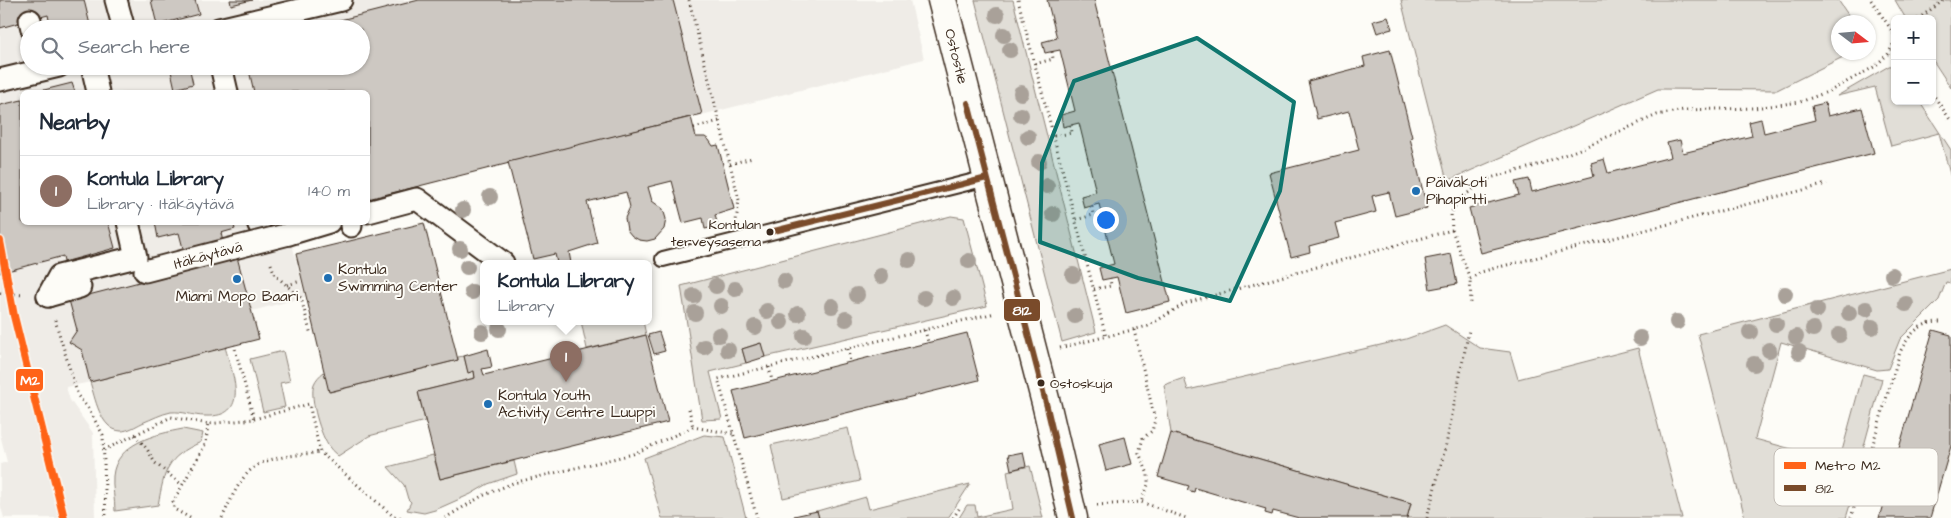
<!DOCTYPE html>
<html lang="en">
<head>
<meta charset="utf-8">
<style>
	body { margin:0; font-family:"Architects Daughter",sans-serif; background:#f2f2f3; color:#1f2937 }
	.controls { position:absolute; right:15px; top:15px; display:grid; overflow:hidden; border-radius:8px; box-shadow:0 1px 4px #0004 }
	.controls button { width:45px; height:45px; display:grid; place-items:center; padding:0; border:0; border-bottom:1px solid #e0e1e3; background:#fff; color:#1f2937; font:25px sans-serif }
	.compass { position:absolute; left:1831px; top:15px; width:45px; height:45px; border-radius:50%; background:#fff; box-shadow:0 1px 4px #0004; rotate:106deg }
	.you { position:absolute; left:1105px; top:219px; width:18px; height:18px; margin:-12px; border:4px solid #fff; border-radius:50%; background:#1a73e8; box-shadow:0 0 0 8px #1a73e833 }
	.badge { display:grid; place-items:center; width:32px; height:32px; border-radius:50%; background:#ea580c; color:#fff; font-size:16px; font-weight:700 }
	.pin { position:absolute; translate:-50% -41px; filter:drop-shadow(0 1px 2px #0008) }
	.pin::after { content:''; position:absolute; top:26px; width:18px; height:15px; background:inherit; clip-path:polygon(0 0,100% 0,50% 100%) }
	.popup { position:absolute; left:480px; top:260px; width:172px; height:65px; box-sizing:border-box; display:grid; place-content:center; border-radius:8px; background:#fff; filter:drop-shadow(0 1px 4px #0005); font-size:16px; white-space:nowrap; color:#747a83 }
	.popup b { font-size:19px; color:#1f2937 }
	.popup::after { content:''; position:absolute; left:50%; top:100%; margin-left:-10px; border:10px solid transparent; border-top-color:#fff }
	.list { margin:0; padding:0; list-style:none }
	h2 { display:flex; justify-content:space-between; align-items:center; height:65px; margin:0; padding:0 20px; font-size:21px }
	h2 small { font-size:16px; font-weight:400; color:#747a83 }
	.list li { display:grid; grid-template-columns:32px 1fr auto; gap:15px; align-items:center; box-sizing:border-box; height:70px; padding:0 20px; border-top:1px solid #e0e1e3 }
	.list b { display:block; font-size:19px; white-space:nowrap }
	.list p { margin:0; font-size:16px; white-space:nowrap; color:#747a83 }
	.list em { font-size:16px; font-style:normal; color:#747a83 }
	.icon { flex:none; width:28px; height:28px; fill:none; stroke:currentColor; stroke-width:2; stroke-linecap:round; stroke-linejoin:round }
	.map { position:relative; flex:none; width:1951px; height:518px; overflow:hidden }
	.search { position:absolute; background:#fff; box-shadow:0 1px 4px #0004; left:20px; top:20px; width:350px; height:55px; display:flex; align-items:center; gap:12px; box-sizing:border-box; padding:0 18px; border-radius:28px; color:#747a83; font-size:19px }
	.panel { position:absolute; background:#fff; box-shadow:0 1px 4px #0004; left:20px; top:90px; width:350px; height:135px; border-radius:8px }
	.map>svg:first-child { display:block }
</style>
</head>
<body>
<div class="map">
<svg width="1951" height="518" viewBox="0 0 1951 518">
	<rect width="100%" height="100%" fill="#fdfcf7"/>
	<filter id="ink" filterUnits="userSpaceOnUse"><feTurbulence type="fractalNoise" baseFrequency=".02" numOctaves="2"/><feDisplacementMap in="SourceGraphic" scale="10" xChannelSelector="R" yChannelSelector="G"/><feConvolveMatrix kernelMatrix="1 2 1 2 8 2 1 2 1" color-interpolation-filters="sRGB"/></filter>
	<g filter="url(#ink)">
		<path fill="#efece7" fill-rule="evenodd" d="M0,0H910L924,59L368,199V92H22V222L287,223L305,297L252,311L259,339L86,383L66,387L70,400L93,433L95,518H4L0,504V464L7,462L0,434ZM29,29H361V66H29Z"/>
		<g fill="#e1ded7" stroke="#8e847a">
			<polygon points="975,0 1013,0 1096,332 1062,342"/>
			<polygon points="1401,0 1838,0 1853,22 1838,22 1838,52 1851,53 1777,90 1658,89 1447,181"/>
			<polygon points="1895,0 1951,0 1951,88 1932,59 1932,19 1906,19"/>
			<polygon points="1895,65 1895,101 1919,101 1951,150 1951,178 1939,133 1891,146 1875,87 1837,96 1889,66"/>
			<polygon points="951,216 964,218 987,306 765,357 760,343 742,349 746,363 710,372 722,419 702,420 681,286"/>
			<polygon points="1951,269 1951,283 1946,282 1939,300 1900,339 1888,369 1877,370 1781,342 1755,439 1861,468 1846,518 1745,518 1698,334"/>
			<polygon points="581,321 643,321 646,335 587,349"/>
			<polygon points="1445,325 1480,348 1510,352 1518,379 1638,348 1682,518 1407,518 1411,503 1171,433 1164,385 1184,378 1188,390 1406,339"/>
			<path d="M225,347C233,375 251,418 205,416C193,416 183,411 171,412C161,414 152,419 142,423C136,426 128,431 121,431C100,430 95,397 90,382Z"/>
			<polygon points="283,351 290,381 280,383 285,407 263,412 250,359"/>
			<path d="M464,356L468,372L474,371L475,378L418,392L425,421L369,436L338,456C336,454 332,451 330,448C321,437 309,398 314,384C316,379 320,375 324,372L330,392L458,360V357Z"/>
			<polygon points="1863,374 1882,379 1861,457 1842,451"/>
			<polygon points="848,428 860,481 783,498 771,445"/>
			<path d="M183,429L203,433L201,442C166,458 165,469 158,505L115,511C115,500 112,487 113,476C116,443 156,434 183,429Z"/>
			<polygon points="704,435 725,437 746,518 662,518 644,458"/>
			<polygon points="433,455 440,479 514,461 517,474 488,484 471,494 435,510 424,513 407,510 411,502 408,499 404,485 388,467"/>
			<polygon points="1030,466 1043,518 959,518 967,505 975,505 977,517 1013,509 1007,471"/>
			<polygon points="970,484 948,518 819,518 817,511 866,497 869,509"/>
		</g>
		<g fill="#cdc8c2" stroke="#3b2a1e">
			<polygon points="0,0 84,0 91,29 51,29 48,15 0,28"/>
			<polygon points="151,0 195,0 199,14 157,25"/>
			<polygon points="230,0 252,0 231,5"/>
			<polygon points="419,0 673,0 702,114 368,199 368,92 254,92 248,66 361,66 361,29 305,29"/>
			<polygon points="1047,0 1094,0 1170,302 1126,313 1117,277 1102,280 1099,268 1114,264 1099,204 1084,208 1081,196 1096,192 1079,123 1063,127 1061,115 1075,111 1060,50 1045,53 1042,42 1057,38"/>
			<polygon points="1388,17 1392,29 1377,33 1373,21"/>
			<polygon points="1390,50 1412,137 1410,138 1427,208 1395,216 1389,192 1372,196 1376,212 1335,223 1339,238 1309,246 1310,252 1291,257 1269,173 1359,150 1349,111 1317,119 1308,81 1365,66 1363,57"/>
			<polygon points="189,66 193,84 175,89 171,71"/>
			<polygon points="72,83 75,92 36,92"/>
			<polygon points="22,100 22,222 108,222 115,248 64,262 63,256 0,273 0,105"/>
			<polygon points="1825,103 1828,116 1862,108 1874,153 1481,253 1469,208 1519,195 1515,182 1529,179 1532,192 1594,176 1591,163 1604,159 1608,173 1671,157 1667,143 1680,140 1683,153 1752,136 1749,122 1761,119 1764,133 1815,120 1812,106"/>
			<polygon points="691,117 696,137 705,137 709,140 713,146 718,145 734,209 715,215 718,226 705,229 703,218 683,223 672,181 648,187 652,201 663,209 666,219 664,229 655,239 647,241 639,240 632,236 627,230 625,218 630,207 626,192 587,202 597,243 569,252 571,263 557,263 555,254 533,259 508,162"/>
			<polygon points="155,222 233,222 235,229 221,233 223,242 184,252 179,233 158,238"/>
			<polygon points="424,223 458,360 329,392 296,254"/>
			<polygon points="1451,254 1457,284 1430,289 1425,259"/>
			<polygon points="237,257 259,339 90,382 82,350 69,342 77,330 69,300"/>
			<polygon points="1933,330 1951,335 1951,446 1930,518 1879,518"/>
			<polygon points="659,332 665,351 654,354 648,335"/>
			<polygon points="967,333 979,380 745,438 733,391"/>
			<polygon points="646,335 668,422 440,479 418,392 475,378 474,371 468,373 464,356 488,349 492,367 482,369 484,375"/>
			<polygon points="761,343 765,357 746,363 742,349"/>
			<polygon points="1171,433 1411,503 1407,518 1299,518 1273,511 1272,515 1265,513 1266,509 1195,488 1194,492 1187,490 1189,486 1158,477"/>
			<polygon points="1125,437 1132,464 1106,471 1099,444"/>
			<polygon points="1023,452 1026,466 1011,470 1008,455"/>
			<polygon points="817,511 819,518 794,518 794,516"/>
		</g>
		<g fill="none" stroke-linecap="round" stroke-linejoin="round">
			<defs>
				<polyline id="service" points="663,259 987,178"/>
				<g id="pedestrian">
					<polyline points="116,0 124,29"/>
					<polyline points="30,20 32,29"/>
					<polyline points="219,29 341,0"/>
					<polyline points="92,66 98,92"/>
					<polyline points="221,66 227,92"/>
					<polyline points="0,80 59,66"/>
					<polyline points="368,212 417,199 503,263"/>
					<polyline points="258,222 259,225"/>
					<polyline points="351,222 351,226"/>
					<polyline points="289,234 329,222"/>
					<polyline points="145,271 234,248"/>
					<polyline points="48,296 59,276 136,257 128,222"/>
					<polyline points="48,296 80,287"/>
				</g>
				<g id="minor">
					<path id="s1" d="M942,0L1047,407L1073,518"/>
				</g>
			</defs>
			<use href="#service" stroke="#3b2a1e" stroke-width="18"/>
			<use href="#pedestrian" stroke="#3b2a1e" stroke-width="25"/>
			<use href="#minor" stroke="#3b2a1e" stroke-width="31"/>
			<g stroke="#3b2a1e" stroke-width="3" stroke-dasharray="1 4" stroke-linecap="butt">
				<polyline points="689,0 739,200 736,221"/>
				<polyline points="1018,0 1106,337"/>
				<polyline points="1871,0 1895,35"/>
				<polyline points="1918,19 1944,0"/>
				<polyline points="1035,64 1053,59 1052,51"/>
				<polyline points="1932,93 1951,121"/>
				<polyline points="694,128 719,121"/>
				<polyline points="1054,136 1072,133 1071,125"/>
				<polyline points="730,164 752,158"/>
				<polyline points="1076,220 1093,215 1092,206"/>
				<polyline points="1452,230 1470,279 1471,303"/>
				<polyline points="271,264 275,275 301,298 311,335"/>
				<polyline points="1470,279 1481,272 1495,268 1827,184"/>
				<polyline points="287,285 301,281"/>
				<polyline points="1094,289 1111,286 1110,278"/>
				<polyline points="0,293 24,295"/>
				<polyline points="55,320 78,396 88,408 103,435 106,518"/>
				<polyline points="925,330 928,342"/>
				<polyline points="1134,330 1155,420 1152,431 1143,438 1139,453 1148,474 1148,485 1141,502"/>
				<polyline points="1060,348 1148,326 1186,303 1452,230 1451,213 1459,199 1490,178 1532,167 1580,149 1657,115 1684,110 1754,108 1800,102 1830,91 1874,67 1888,54 1895,41"/>
				<polyline points="848,349 850,362"/>
				<polyline points="769,367 772,381"/>
				<polyline points="689,409 693,427"/>
				<polyline points="254,419 309,404 320,452 393,516 404,518"/>
				<polyline points="135,435 147,449 155,463 181,484"/>
				<polyline points="104,450 171,417 208,424 254,419 234,345"/>
				<polyline points="1097,505 1141,502 1186,518"/>
				<polyline points="190,518 174,509 173,502 206,443 208,424"/>
				<path d="M222,518C231,500 239,477 256,466C271,456 303,455 320,452"/>
				<polyline points="445,518 482,496 513,483 633,454 693,427 734,434"/>
				<polyline points="757,518 718,379 995,313"/>
				<polyline points="953,518 961,506"/>
				<polyline points="1427,518 1446,445 1469,330"/>
				<path d="M1851,518L1900,352C1909,335 1919,322 1940,322"/>
			</g>
			<use href="#service" stroke="#fdfcf7" stroke-width="14"/>
			<use href="#pedestrian" stroke="#fdfcf7" stroke-width="21"/>
			<use href="#minor" stroke="#fdfcf7" stroke-width="28"/>
			<defs>
				<polyline id="pedestrian-bridge" points="234,248 289,234"/>
			</defs>
			<use href="#pedestrian-bridge" stroke="#3b2a1e" stroke-width="25" stroke-linecap="butt"/>
			<use href="#pedestrian-bridge" stroke="#fdfcf7" stroke-width="21"/>
			<defs>
				<g id="bus-1">
					<polyline points="968,103 1047,407 1073,518"/>
					<polyline points="770,232 987,178"/>
				</g>
			</defs>
			<use href="#bus-1" stroke="#fdfcf7" stroke-width="10"/>
			<use href="#bus-1" stroke="#7a4b2a" stroke-width="6"/>
			<defs>
				<polyline id="metro-1" points="0,241 14,316 64,518"/>
			</defs>
			<use href="#metro-1" stroke="#fdfcf7" stroke-width="11"/>
			<use href="#metro-1" stroke="#ff6319" stroke-width="8"/>
		</g>
		<g fill="#a9a199">
			<circle cx="997" cy="15" r="8"/>
			<circle cx="1004" cy="35" r="8"/>
			<circle cx="1010" cy="50" r="8"/>
			<circle cx="1021" cy="93" r="8"/>
			<circle cx="1021" cy="115" r="8"/>
			<circle cx="1028" cy="137" r="8"/>
			<circle cx="1039" cy="162" r="8"/>
			<circle cx="1047" cy="186" r="8"/>
			<circle cx="490" cy="197" r="8"/>
			<circle cx="463" cy="210" r="8"/>
			<circle cx="1053" cy="214" r="8"/>
			<circle cx="460" cy="249" r="8"/>
			<circle cx="909" cy="260" r="8"/>
			<circle cx="969" cy="261" r="8"/>
			<circle cx="467" cy="267" r="8"/>
			<circle cx="1073" cy="275" r="8"/>
			<circle cx="1892" cy="275" r="8"/>
			<circle cx="881" cy="276" r="8"/>
			<circle cx="784" cy="281" r="8"/>
			<circle cx="716" cy="286" r="8"/>
			<circle cx="735" cy="289" r="8"/>
			<circle cx="472" cy="292" r="8"/>
			<circle cx="1785" cy="294" r="8"/>
			<circle cx="857" cy="295" r="8"/>
			<circle cx="694" cy="296" r="8"/>
			<circle cx="924" cy="298" r="8"/>
			<circle cx="953" cy="298" r="8"/>
			<circle cx="1906" cy="304" r="8"/>
			<circle cx="721" cy="306" r="8"/>
			<circle cx="832" cy="306" r="8"/>
			<circle cx="1866" cy="309" r="8"/>
			<circle cx="1817" cy="310" r="8"/>
			<circle cx="767" cy="311" r="8"/>
			<circle cx="695" cy="313" r="8"/>
			<circle cx="1849" cy="313" r="8"/>
			<circle cx="798" cy="314" r="8"/>
			<circle cx="1075" cy="316" r="8"/>
			<circle cx="846" cy="319" r="8"/>
			<circle cx="781" cy="322" r="8"/>
			<circle cx="1677" cy="322" r="8"/>
			<circle cx="1776" cy="324" r="8"/>
			<circle cx="755" cy="327" r="8"/>
			<circle cx="1872" cy="327" r="8"/>
			<circle cx="499" cy="329" r="8"/>
			<circle cx="1813" cy="329" r="8"/>
			<circle cx="482" cy="332" r="8"/>
			<circle cx="1750" cy="332" r="8"/>
			<circle cx="719" cy="335" r="8"/>
			<circle cx="1839" cy="335" r="8"/>
			<circle cx="804" cy="336" r="8"/>
			<circle cx="1796" cy="337" r="8"/>
			<circle cx="1640" cy="338" r="8"/>
			<circle cx="704" cy="347" r="8"/>
			<circle cx="728" cy="350" r="8"/>
			<circle cx="1769" cy="350" r="8"/>
			<circle cx="1799" cy="352" r="8"/>
			<circle cx="1754" cy="364" r="8"/>
		</g>
	</g>
	<path fill="#0f766e" fill-opacity="0.2" stroke="#0f766e" stroke-width="4" stroke-linejoin="round" d="M1197,38L1294,102L1280,191L1230,301L1138,278L1040,242L1042,163L1074,81Z"/>
	<g fill="#1f6fb2" stroke="#fdfcf7" stroke-width="2">
		<circle cx="1416" cy="191" r="5"/>
		<circle cx="328" cy="278" r="5"/>
		<circle cx="237" cy="279" r="5"/>
		<circle cx="488" cy="404" r="5"/>
	</g>
	<g fill="#3b2a1e" stroke="#fdfcf7" stroke-width="2">
		<circle cx="770" cy="232" r="4.5"/>
		<circle cx="1041" cy="383" r="4.5"/>
	</g>
	<g text-anchor="middle" stroke-width="4" stroke-linejoin="round" paint-order="stroke">
		<g font-size="14" fill="#3b2a1e" stroke="#fdfcf7" text-anchor="end">
			<text x="761" y="229">Kontulan<tspan x="761" dy="17">terveysasema</tspan></text>
			<text x="1050" y="388" text-anchor="start">Ostoskuja</text>
		</g>
		<g font-size="15" fill="#3b2a1e" stroke="#fdfcf7">
			<text dy="5" stroke="none"><textPath href="#s1" startOffset="58">Ostostie</textPath></text>
			<text transform="translate(208 255) rotate(-15)" y="5">Itäkäytävä</text>
		</g>
		<g font-size="15" fill="#3b2a1e" stroke="#fdfcf7" text-anchor="start">
			<text x="1426" y="187">Päiväkoti<tspan x="1426" dy="17">Pihapirtti</tspan></text>
			<text x="338" y="274">Kontula<tspan x="338" dy="17">Swimming Center</tspan></text>
			<text x="237" y="301" text-anchor="middle">Miami Mopo Baari</text>
			<text x="498" y="400">Kontula Youth<tspan x="498" dy="17">Activity Centre Luuppi</tspan></text>
		</g>
	</g>
	<rect x="1774" y="448" width="164" height="58" rx="8" fill="#fdfcf7" stroke="#c3bdb6" stroke-width="1"/>
	<rect x="1784" y="462" width="22" height="7" fill="#ff6319"/>
	<rect x="1784" y="485" width="22" height="6" fill="#7a4b2a"/>
	<g font-size="14" fill="#3b2a1e">
		<text x="1815" y="470">Metro M2</text>
		<text x="1815" y="493">812</text>
	</g>
	<g stroke="#fdfcf7" stroke-width="2">
		<rect x="1003" y="298" width="38" height="24" rx="5" fill="#7a4b2a"/>
		<rect x="15" y="368" width="29" height="24" rx="5" fill="#ff6319"/>
	</g>
	<g font-size="14" text-anchor="middle" font-weight="bold" fill="#fff">
		<text x="1022" y="315">812</text>
		<text x="30" y="385">M2</text>
	</g>
</svg>
<div class="controls">
<button>+</button>
<button>−</button>
</div>
<svg class="compass" viewBox="-18 -18 36 36"><path d="M0-13l5 13h-10z" fill="#e53935"/><path d="M0 13l5-13h-10z" fill="#747a83"/></svg>
<div class="you"></div>
<div class="pin badge" style="left:566px;top:382px;background:#8d6e63">1</div>
<div class="popup"><b>Kontula Library</b>Library</div>
<div class="search"><svg class="icon" aria-label="search" viewBox="0 0 24 24"><circle cx="10" cy="10" r="6"/><path d="M15 15l6 6"/></svg>Search here</div>
<section class="panel">
<h2>Nearby<small></small></h2>
<ul class="list">
<li><span class="badge" style="background:#8d6e63">1</span><div><b>Kontula Library</b><p>Library · Itäkäytävä</p></div><em>140 m</em></li>
</ul>
</section>
</div>
</body>
</html>
